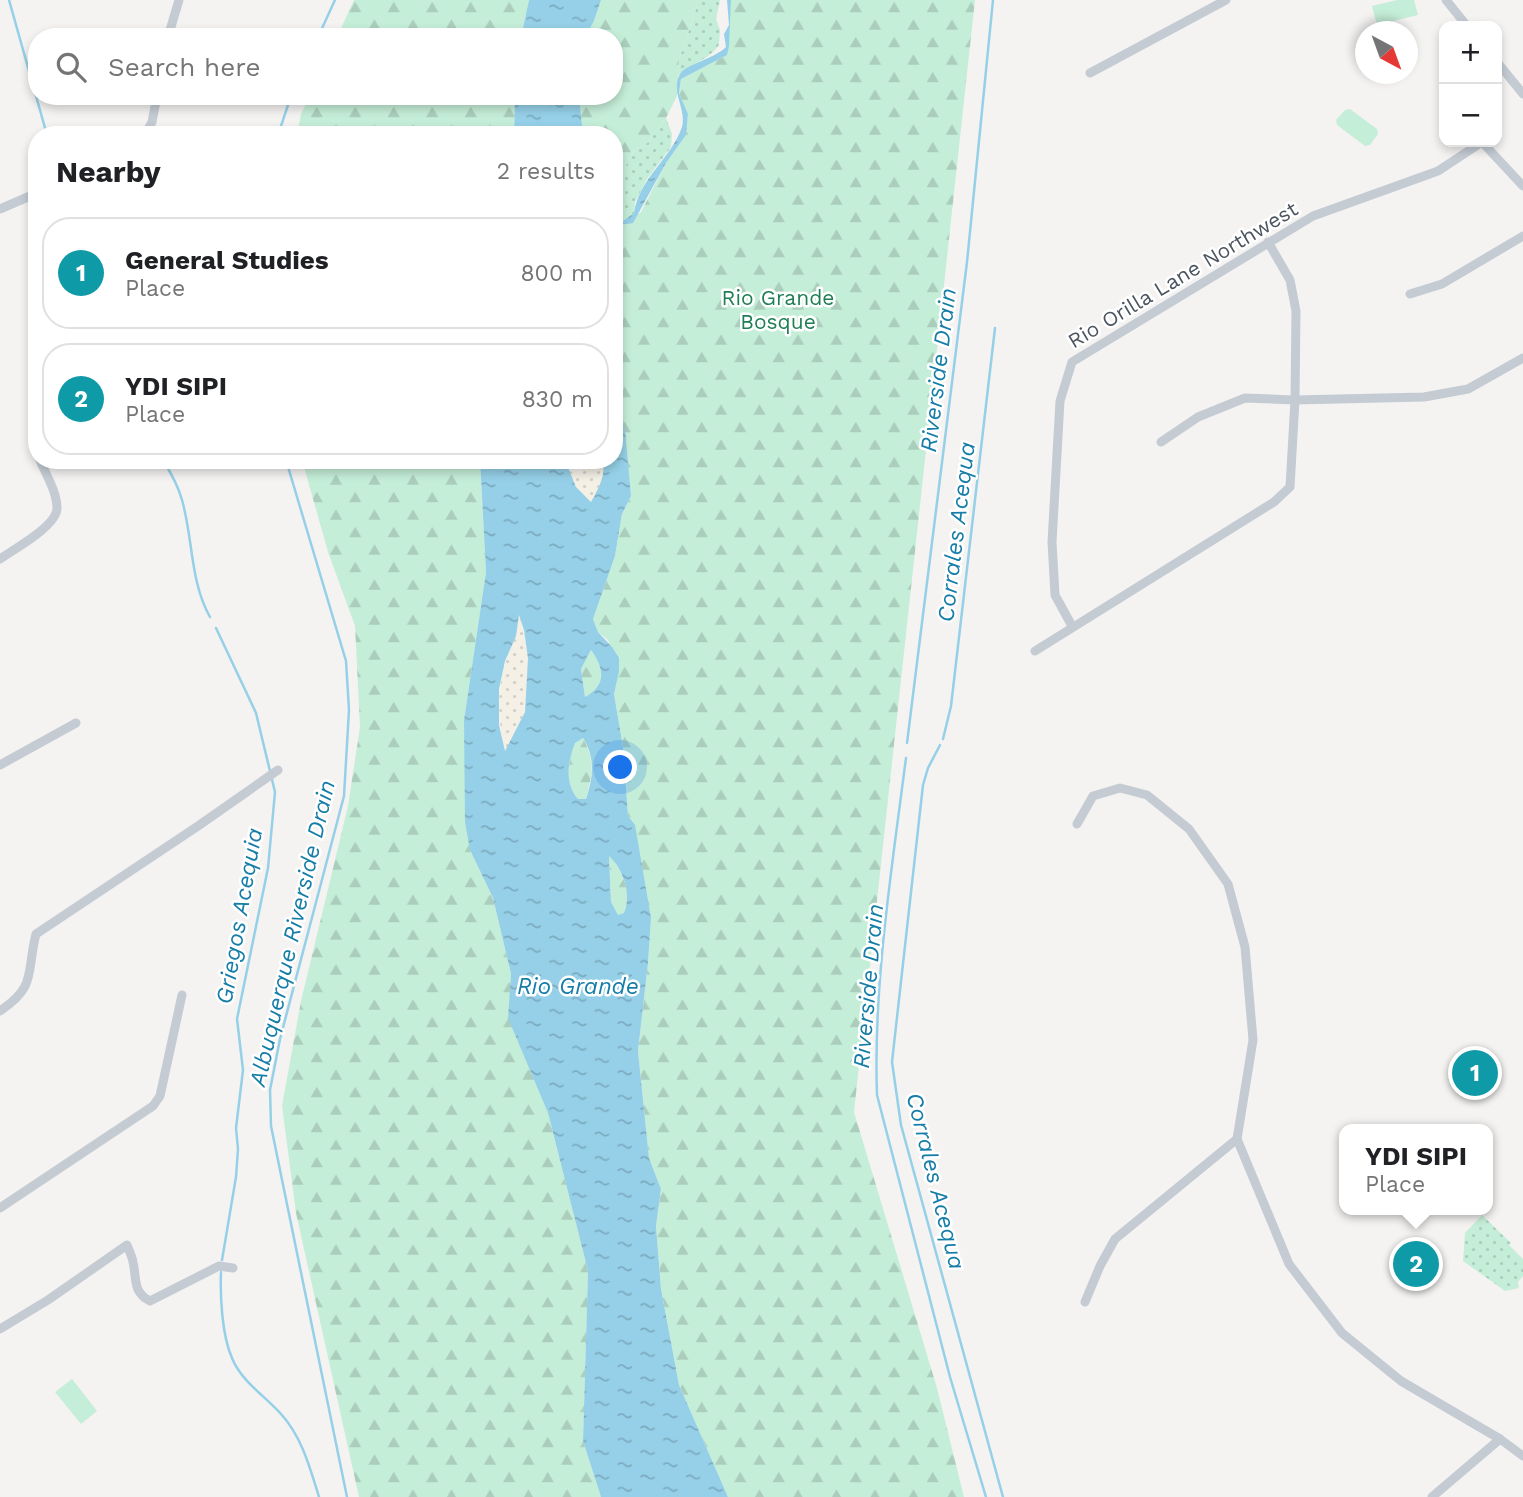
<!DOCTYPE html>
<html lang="en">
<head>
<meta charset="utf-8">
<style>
	body { margin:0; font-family:"Work Sans",sans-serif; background:#f2f2f2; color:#202124 }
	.controls { position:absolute; right:21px; top:21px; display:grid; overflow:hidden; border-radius:14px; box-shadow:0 4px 10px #0003 }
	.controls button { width:63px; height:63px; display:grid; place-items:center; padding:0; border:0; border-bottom:2px solid #e0e0e0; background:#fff; color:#202124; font:35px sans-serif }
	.compass { position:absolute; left:1355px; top:21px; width:63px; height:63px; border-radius:50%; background:#fff; box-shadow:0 4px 10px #0003; rotate:139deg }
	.you { position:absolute; left:621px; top:768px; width:24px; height:24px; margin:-18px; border:5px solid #fff; border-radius:50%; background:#1a73e8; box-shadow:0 0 0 10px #1a73e833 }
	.badge { display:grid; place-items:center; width:46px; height:46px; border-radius:50%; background:#7c3aed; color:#fff; font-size:23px; font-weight:700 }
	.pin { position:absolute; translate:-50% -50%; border:4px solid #fff; box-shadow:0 2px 7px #0006 }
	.popup { position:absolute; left:1339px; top:1124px; width:154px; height:91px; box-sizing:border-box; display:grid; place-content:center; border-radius:14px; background:#fff; filter:drop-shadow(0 2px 5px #0005); font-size:23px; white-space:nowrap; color:#757577 }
	.popup b { font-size:26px; color:#202124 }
	.popup::after { content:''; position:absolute; left:50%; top:100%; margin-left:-14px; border:14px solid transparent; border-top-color:#fff }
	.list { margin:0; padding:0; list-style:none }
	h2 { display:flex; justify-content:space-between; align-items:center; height:91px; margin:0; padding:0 28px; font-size:30px }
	h2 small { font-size:23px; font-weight:400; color:#757577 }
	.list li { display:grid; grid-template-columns:46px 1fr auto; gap:21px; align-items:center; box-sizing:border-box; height:112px; margin:0 14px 14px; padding:0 14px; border:2px solid #e0e0e0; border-radius:28px }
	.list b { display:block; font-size:26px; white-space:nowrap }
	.list p { margin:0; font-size:23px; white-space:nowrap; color:#757577 }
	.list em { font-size:23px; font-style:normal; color:#757577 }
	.icon { flex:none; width:38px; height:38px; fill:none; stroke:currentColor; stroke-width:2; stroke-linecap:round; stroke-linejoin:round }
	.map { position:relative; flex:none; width:1523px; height:1497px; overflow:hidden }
	.search { position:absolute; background:#fff; box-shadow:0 4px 10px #0003; left:28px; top:28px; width:595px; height:77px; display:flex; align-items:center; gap:18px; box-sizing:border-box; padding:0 24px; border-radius:28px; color:#757577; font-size:26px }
	.panel { position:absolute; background:#fff; box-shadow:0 4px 10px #0003; left:28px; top:126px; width:595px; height:343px; border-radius:28px }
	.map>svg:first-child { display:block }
</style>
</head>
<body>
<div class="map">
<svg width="1523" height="1497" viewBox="0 0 1523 1497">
	<defs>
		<pattern id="grass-dots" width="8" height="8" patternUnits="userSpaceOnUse" patternTransform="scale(1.75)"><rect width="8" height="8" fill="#c5eed8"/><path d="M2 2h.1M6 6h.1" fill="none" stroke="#abcebc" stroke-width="1.8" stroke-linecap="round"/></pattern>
		<pattern id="forest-firs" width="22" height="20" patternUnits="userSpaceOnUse" patternTransform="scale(1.75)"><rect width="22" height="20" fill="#c5eed8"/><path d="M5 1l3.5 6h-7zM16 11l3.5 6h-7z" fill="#abcebc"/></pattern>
		<pattern id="sand-dots" width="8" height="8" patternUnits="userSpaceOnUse" patternTransform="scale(1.75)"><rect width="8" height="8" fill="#f4f0e5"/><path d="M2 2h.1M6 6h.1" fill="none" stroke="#d3d0c7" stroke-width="1.8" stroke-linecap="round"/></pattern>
		<pattern id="water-ripples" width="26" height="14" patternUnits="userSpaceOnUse" patternTransform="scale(1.75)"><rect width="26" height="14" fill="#95d0e8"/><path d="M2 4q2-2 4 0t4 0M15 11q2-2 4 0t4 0" fill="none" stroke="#7cabbf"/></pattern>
	</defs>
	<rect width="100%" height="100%" fill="#f4f3f2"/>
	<g fill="url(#grass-dots)">
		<path d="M699,0H720L716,19L720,30L719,45C708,61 690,63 678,76L679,59Z"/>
		<polygon points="666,118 672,134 671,147 647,179 635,202 634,213 623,221 614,223 614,189 633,152 647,143"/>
		<polygon points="1482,1215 1511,1243 1509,1245 1523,1259 1523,1276 1518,1282 1519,1288 1505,1291 1463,1261 1465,1233"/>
	</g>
	<g fill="url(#forest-firs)">
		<polygon points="354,0 529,0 521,37 337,37"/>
		<polygon points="601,0 699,0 679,59 677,96 666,118 647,143 633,152 614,189 614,135 583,135 579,96 614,96 614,37 585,37 594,21"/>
		<polygon points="731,0 975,0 854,1112 937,1388 964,1497 728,1497 679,1385 661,1289 656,1226 661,1189 649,1158 638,1051 648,963 651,918 628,817 623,747 614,694 619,672 608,640 598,632 593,619 615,556 622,514 631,496 620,398 614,371 614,226 621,227 641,212 666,163 686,135 688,114 679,93 681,79 727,55"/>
		<polygon points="310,96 515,96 514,135 297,135 301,114"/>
		<polygon points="302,460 480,460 486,572 464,720 470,850 493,898 511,974 509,1018 548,1113 588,1271 583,1441 601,1497 359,1497 296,1213 282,1106 301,1001 348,806 360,727 355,626 328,552"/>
		<path d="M591,650C605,669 606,685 585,697L581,669Z"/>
		<path d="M583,738C596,763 592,773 586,799H578C564,782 568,762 575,742Z"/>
		<path d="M609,855C622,871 633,893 624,913L618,916L611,902Z"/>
	</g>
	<g fill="url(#sand-dots)">
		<path d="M586,460H603C606,476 598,489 591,503L576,488L569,471L581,474Z"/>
		<path d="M518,613L524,630L528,658L525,712L505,752C498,722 496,691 506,660C512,641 516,634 518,613Z"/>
	</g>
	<g fill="#c5eed8">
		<polygon points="1397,0 1414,0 1418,15 1377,25 1372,6"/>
		<polygon points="1350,109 1377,129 1378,134 1370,145 1365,146 1337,125 1336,120 1345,110"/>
		<polygon points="72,1379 97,1411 81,1424 55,1392"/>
	</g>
	<g fill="url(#water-ripples)" fill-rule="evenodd">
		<polygon points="529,0 601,0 594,21 585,37 521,37"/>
		<path d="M727,0H731L729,46L727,55L681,79L679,93L688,114L686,135L666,163L633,223L614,226V223L623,221L634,213C639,178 671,159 682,127C687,110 670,91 680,74C686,64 714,59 726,47L724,34L729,25Z"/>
		<polygon points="515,96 579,96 583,135 514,135"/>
		<path d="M614,371L625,430L631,496L622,514L615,556L593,619L598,632L612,647L619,658V672L614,694L623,747L628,816L635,825L651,918L648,963L638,1051L649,1158L661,1189L656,1226L661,1289L679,1385L728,1497H601L583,1441L588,1271L548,1113L508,1018L511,974L493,898L470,850L465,822L464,720L486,572L480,460H565L576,487L591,502C598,489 606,476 603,460H614ZM519,615L524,630L528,658L525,712L505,751L499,725V689L505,661L516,636ZM591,650C605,669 606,685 585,697L581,669ZM583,738C596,759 593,777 586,799H578C564,782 568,762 575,743ZM609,856C623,869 632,894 624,913L618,915L611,902Z"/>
	</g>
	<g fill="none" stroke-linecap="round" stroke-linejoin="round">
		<g stroke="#95d0e8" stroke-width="2.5">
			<polyline points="9,0 47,135"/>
			<polyline points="318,37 335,0"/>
			<polyline points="278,135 291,96"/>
			<path d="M163,460C171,473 178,485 182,500C193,538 190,582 210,617"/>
			<polyline points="286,460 346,661 349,710 344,796 280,1039 270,1090 271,1126 347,1497"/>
			<polyline points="216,628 256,713 275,792 268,868 237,1019 243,1070 236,1128 238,1149 236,1177 222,1260"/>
			<polyline points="943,739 951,706 995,328"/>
			<polyline points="907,743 967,262 993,0"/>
			<polyline points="940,745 928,768 923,785 892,1062 901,1125 1003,1497"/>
			<path d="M906,758C892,867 873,985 877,1095L950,1377L986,1497"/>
			<path d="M221,1272C220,1296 222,1336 232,1358C241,1381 265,1396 281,1414C302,1437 310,1468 319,1497"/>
		</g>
		<g stroke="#c4cbd3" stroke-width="9">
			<polyline points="1446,0 1467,26"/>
			<polyline points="168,37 179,0"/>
			<polyline points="1497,62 1523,94"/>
			<polyline points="1090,73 1226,0"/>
			<polyline points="145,135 152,122 157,96"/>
			<polyline points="1482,142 1523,186"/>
			<polyline points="0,209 37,193"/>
			<polyline points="1410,294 1442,284 1523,236"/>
			<polyline points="1161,442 1198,417 1245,398 1295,400 1424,397 1468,389 1523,358"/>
			<polyline points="34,446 37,454"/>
			<path d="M0,559C14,549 57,526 57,508C57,492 46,475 40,460"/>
			<polyline points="1072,626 1055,595 1052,542 1060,401 1072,362 1313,216 1438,171 1482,142"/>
			<polyline points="1035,651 1274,502 1290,487 1295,400 1296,311 1290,280 1268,242"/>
			<polyline points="0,765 76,723"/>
			<polyline points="1077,824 1093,796 1120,788 1147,795 1189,829 1228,884 1245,947 1253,1040 1237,1139 1289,1264 1342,1333 1401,1381 1500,1439 1523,1456"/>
			<path d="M0,1011C37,986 26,974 36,934L198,826L278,770"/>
			<polyline points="0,1208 153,1106 160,1096 182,995"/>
			<polyline points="1085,1302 1100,1266 1115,1239 1237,1139"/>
			<path d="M0,1329L48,1300L127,1245C129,1251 132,1256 133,1262C137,1278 132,1292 150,1301L219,1266L233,1268"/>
			<polyline points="1432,1497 1500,1439"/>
		</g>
	</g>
	<g text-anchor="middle" stroke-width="5" stroke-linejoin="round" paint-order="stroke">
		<g font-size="21" fill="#4b545f" stroke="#fff">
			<text transform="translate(1183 275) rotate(-31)" y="7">Rio Orilla Lane Northwest</text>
		</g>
		<g font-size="21" fill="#1e7e55" stroke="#fff">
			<text x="778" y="305">Rio Grande<tspan x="778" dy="24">Bosque</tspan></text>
		</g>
		<g font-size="23" font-style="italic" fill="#157da7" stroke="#fff">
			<text transform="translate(938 370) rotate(-83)" y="8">Riverside Drain</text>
			<text transform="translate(956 532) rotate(-83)" y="8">Corrales Acequa</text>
			<text transform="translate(239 916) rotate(-80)" y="8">Griegos Acequia</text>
			<text transform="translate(292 933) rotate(-77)" y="8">Albuquerque Riverside Drain</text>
			<text x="578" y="994">Rio Grande</text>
			<text transform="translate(868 986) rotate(-85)" y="8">Riverside Drain</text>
			<text transform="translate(936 1181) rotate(76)" y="8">Corrales Acequa</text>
		</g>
	</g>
</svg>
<div class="controls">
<button>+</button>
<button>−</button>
</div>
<svg class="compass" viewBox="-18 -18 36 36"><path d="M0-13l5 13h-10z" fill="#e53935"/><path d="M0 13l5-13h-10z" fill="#757577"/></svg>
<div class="you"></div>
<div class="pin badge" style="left:1475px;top:1073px;background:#0f9aa8">1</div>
<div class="pin badge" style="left:1416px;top:1264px;background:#0f9aa8">2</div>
<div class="popup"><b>YDI SIPI</b>Place</div>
<div class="search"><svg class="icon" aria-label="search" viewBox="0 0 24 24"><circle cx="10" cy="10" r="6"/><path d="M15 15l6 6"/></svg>Search here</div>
<section class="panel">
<h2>Nearby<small>2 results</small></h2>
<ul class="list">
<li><span class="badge" style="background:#0f9aa8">1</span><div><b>General Studies</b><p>Place</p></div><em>800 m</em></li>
<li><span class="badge" style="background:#0f9aa8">2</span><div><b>YDI SIPI</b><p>Place</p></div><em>830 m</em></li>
</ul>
</section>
</div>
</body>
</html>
